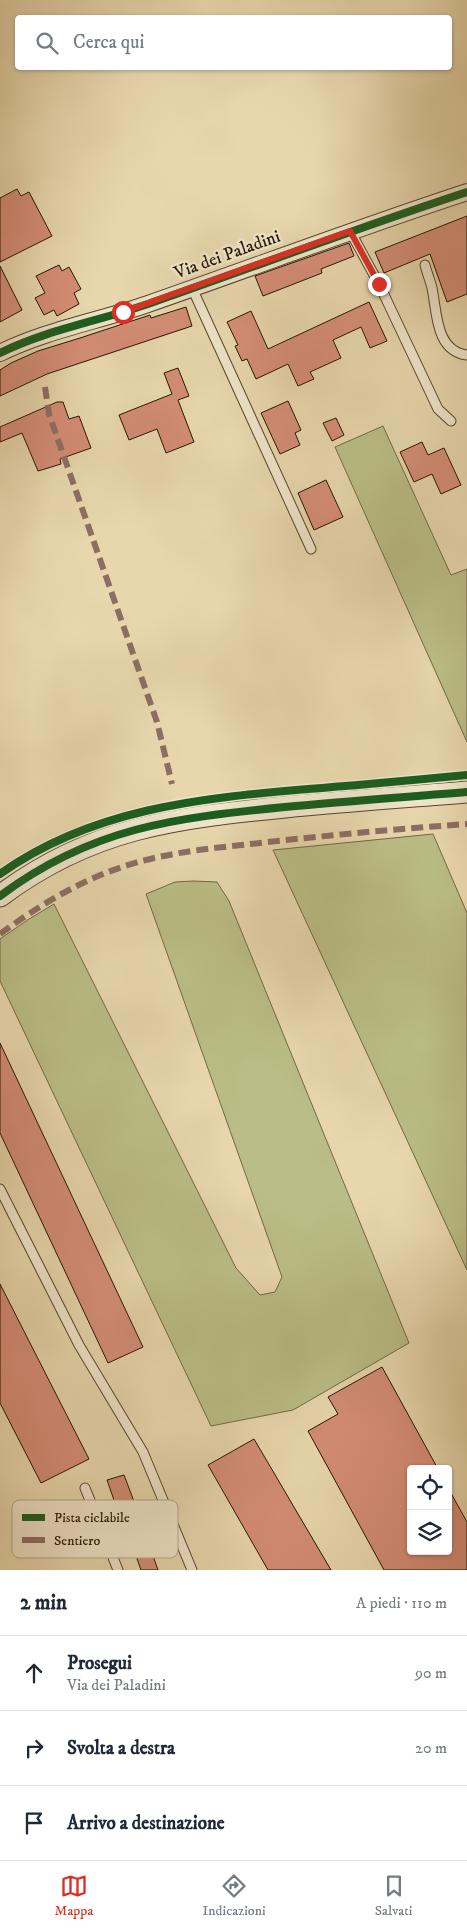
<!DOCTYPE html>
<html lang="it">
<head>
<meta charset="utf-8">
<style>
	body { margin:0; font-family:"IM FELL DW Pica",serif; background:#f6f6f7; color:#1f2937 }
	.controls { position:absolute; right:15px; bottom:15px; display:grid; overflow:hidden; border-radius:5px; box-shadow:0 1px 4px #0004 }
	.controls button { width:45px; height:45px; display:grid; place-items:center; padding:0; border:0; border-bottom:1px solid #e0e1e3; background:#fff; color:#1f2937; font:25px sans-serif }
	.stop { position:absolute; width:15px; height:15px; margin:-11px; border:4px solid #d93025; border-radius:50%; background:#fff }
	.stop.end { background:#d93025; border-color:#fff; box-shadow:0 1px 5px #0008 }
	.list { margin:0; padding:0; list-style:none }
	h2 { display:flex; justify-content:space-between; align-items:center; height:65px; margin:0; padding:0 20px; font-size:21px }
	h2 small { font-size:16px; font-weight:400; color:#747a83 }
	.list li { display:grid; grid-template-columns:32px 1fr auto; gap:15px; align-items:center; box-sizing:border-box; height:75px; padding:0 20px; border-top:1px solid #e0e1e3 }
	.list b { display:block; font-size:19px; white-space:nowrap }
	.list p { margin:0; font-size:16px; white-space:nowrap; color:#747a83 }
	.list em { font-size:16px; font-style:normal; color:#747a83 }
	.icon { flex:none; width:28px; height:28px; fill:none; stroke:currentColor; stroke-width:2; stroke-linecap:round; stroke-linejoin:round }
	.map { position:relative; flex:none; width:467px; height:1570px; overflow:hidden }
	.search { position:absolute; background:#fff; box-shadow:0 1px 4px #0004; left:15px; right:15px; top:15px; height:55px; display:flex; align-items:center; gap:12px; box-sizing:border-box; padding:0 18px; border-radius:5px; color:#747a83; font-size:19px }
	.sheet { height:290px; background:#fff }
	nav { display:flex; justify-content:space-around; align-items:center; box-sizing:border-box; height:70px; border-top:1px solid #e0e1e3; background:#fff; font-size:14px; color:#747a83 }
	nav a { display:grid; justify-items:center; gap:2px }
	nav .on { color:#d93025 }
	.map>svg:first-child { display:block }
</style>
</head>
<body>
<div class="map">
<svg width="467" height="1570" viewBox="0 0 467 1570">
	<rect width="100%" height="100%" fill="#e8d7ad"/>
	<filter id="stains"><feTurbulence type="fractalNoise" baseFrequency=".004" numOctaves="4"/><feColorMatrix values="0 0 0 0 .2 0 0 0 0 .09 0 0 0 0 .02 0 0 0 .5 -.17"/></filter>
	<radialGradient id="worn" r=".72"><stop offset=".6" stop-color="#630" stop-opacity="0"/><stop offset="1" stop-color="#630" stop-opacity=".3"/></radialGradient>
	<g fill="#babd87" stroke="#706944">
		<polygon points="383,426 451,575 467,569 467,742 335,447"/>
		<polygon points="433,834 467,913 467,1270 273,850"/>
		<polygon points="193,881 217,882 229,901 409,1343 293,1410 211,1426 0,981 0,939 29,919 54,904 236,1268 260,1295 275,1292 282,1277 146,894 175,882"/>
	</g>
	<g fill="#d48d76" stroke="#251500">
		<polygon points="17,189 21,196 29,192 52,236 0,262 0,198"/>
		<polygon points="467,216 467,294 447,302 430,254 384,273 375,252"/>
		<polygon points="349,243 354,256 321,269 322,273 263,296 255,276"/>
		<polygon points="59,265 62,271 69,267 81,289 74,293 79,304 57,316 54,310 44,315 35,298 45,293 36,276"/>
		<polygon points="0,266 22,310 0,322"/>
		<polygon points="369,302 387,341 370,348 361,327 333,340 341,358 310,372 314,379 298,386 288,364 256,379 247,359 242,361 235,346 238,345 227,322 251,311 268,349"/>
		<polygon points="186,307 192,326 47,374 0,396 0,370 11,363 38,351 80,338 150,315 151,318"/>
		<polygon points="178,368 189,396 178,400 194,442 166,453 157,429 129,440 119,415 172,394 164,373"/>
		<polygon points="288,401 301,430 295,433 300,445 280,454 261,413"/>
		<polygon points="57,402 63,402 69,419 79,416 91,448 60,459 61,464 38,471 22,433 0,442 0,427"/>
		<polygon points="336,418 344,435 332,441 323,423"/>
		<polygon points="422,442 428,455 444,448 461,485 441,494 432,474 414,482 400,452"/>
		<polygon points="326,480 343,517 314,530 298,493"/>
		<polygon points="0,1043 143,1347 108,1363 0,1133"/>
		<polygon points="0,1284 89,1459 41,1483 0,1403"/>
		<polygon points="382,1367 438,1469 411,1469 411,1551 448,1551 448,1488 467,1522 467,1570 384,1570 308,1431 338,1414 328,1397"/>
		<polygon points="254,1439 331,1570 268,1570 208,1465"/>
		<polygon points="124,1475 132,1496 158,1570 141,1570 131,1542 118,1547 104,1506 115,1503 107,1480"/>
	</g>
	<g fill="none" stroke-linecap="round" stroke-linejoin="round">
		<defs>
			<g id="service">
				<polyline points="350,231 379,284 438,409 451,421"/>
				<path d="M425,265C427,273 430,280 432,288C437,311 435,351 467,355"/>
				<polyline points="192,288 311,549"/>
				<polyline points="0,1189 79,1345 143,1452 192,1570"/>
				<polyline points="85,1488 118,1570"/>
			</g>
			<path id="minor" d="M0,353C46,330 99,321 148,304C254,267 360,227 467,192"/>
			<path id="tertiary" d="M0,896C92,827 175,818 285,807C346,801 406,797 467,792"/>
		</defs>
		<use href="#service" stroke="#56462b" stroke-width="11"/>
		<use href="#minor" stroke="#56462b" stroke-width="18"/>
		<use href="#tertiary" stroke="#56462b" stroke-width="23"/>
		<use href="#service" stroke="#f0e5ca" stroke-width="9"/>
		<use href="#minor" stroke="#f0e5ca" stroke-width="16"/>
		<use href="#tertiary" stroke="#f0e5ca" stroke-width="21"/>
		<g stroke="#8d6e63" stroke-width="6" stroke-dasharray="12 6" stroke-linecap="butt">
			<polyline points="45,387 49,414 157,722 172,784"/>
			<path d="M0,934C37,907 79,881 122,867C166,852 214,848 260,843C329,835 398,829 467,824"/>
		</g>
		<defs>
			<g id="cycleway">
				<path d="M0,353C46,330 99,321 148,304C254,267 360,227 467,192"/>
				<path d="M0,874C91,809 200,798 308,789C361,785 414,780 467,775"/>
				<path d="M0,896C92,827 175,818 285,807C346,801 406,797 467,792"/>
			</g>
		</defs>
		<use href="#cycleway" stroke="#f0e5ca" stroke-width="11"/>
		<use href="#cycleway" stroke="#1b5e20" stroke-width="8"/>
	</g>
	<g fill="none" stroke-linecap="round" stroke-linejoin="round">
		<polyline stroke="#d93025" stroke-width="6" points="123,312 350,231 379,284"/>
	</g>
	<g text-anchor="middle" stroke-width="5" stroke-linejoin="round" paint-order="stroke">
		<g font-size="18" fill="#251500" stroke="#f0e5ca">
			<text transform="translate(227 254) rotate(-20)" y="6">Via dei Paladini</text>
		</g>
	</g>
	<rect x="12" y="1500" width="166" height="58" rx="8" fill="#f0e5ca" stroke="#b3a78d" stroke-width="1"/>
	<rect x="22" y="1514" width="23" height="7" fill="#1b5e20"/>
	<rect x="22" y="1537" width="23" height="6" fill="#8d6e63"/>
	<g font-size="14" fill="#251500">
		<text x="54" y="1522">Pista ciclabile</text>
		<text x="54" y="1545">Sentiero</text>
	</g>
	<rect width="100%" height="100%" filter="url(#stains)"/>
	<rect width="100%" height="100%" fill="url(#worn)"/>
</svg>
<div class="controls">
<button><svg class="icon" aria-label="locate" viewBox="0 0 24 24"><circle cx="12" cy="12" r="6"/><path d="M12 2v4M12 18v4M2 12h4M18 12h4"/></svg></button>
<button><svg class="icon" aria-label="layers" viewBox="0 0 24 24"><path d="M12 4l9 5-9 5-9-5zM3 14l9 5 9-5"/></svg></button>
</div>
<div class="stop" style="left:123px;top:312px"></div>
<div class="stop end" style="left:379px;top:284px"></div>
<div class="search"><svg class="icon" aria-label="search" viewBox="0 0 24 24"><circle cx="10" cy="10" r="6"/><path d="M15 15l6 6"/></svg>Cerca qui</div>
</div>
<section class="sheet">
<h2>2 min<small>A piedi · 110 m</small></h2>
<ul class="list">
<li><svg class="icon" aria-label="ahead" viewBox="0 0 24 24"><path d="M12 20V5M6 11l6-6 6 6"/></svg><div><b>Prosegui</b><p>Via dei Paladini</p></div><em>90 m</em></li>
<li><svg class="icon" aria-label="right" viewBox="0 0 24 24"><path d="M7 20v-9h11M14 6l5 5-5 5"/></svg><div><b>Svolta a destra</b></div><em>20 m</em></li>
<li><svg class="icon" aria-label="arrive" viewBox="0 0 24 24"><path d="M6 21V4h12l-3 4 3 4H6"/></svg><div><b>Arrivo a destinazione</b></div></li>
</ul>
</section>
<nav>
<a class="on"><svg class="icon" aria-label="map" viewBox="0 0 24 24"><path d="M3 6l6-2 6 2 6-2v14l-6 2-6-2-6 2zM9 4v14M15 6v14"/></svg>Mappa</a>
<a><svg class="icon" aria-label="directions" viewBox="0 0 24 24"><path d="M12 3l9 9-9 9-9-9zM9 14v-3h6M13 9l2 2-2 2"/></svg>Indicazioni</a>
<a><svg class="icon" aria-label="saved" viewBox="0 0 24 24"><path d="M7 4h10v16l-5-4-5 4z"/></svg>Salvati</a>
</nav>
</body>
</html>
